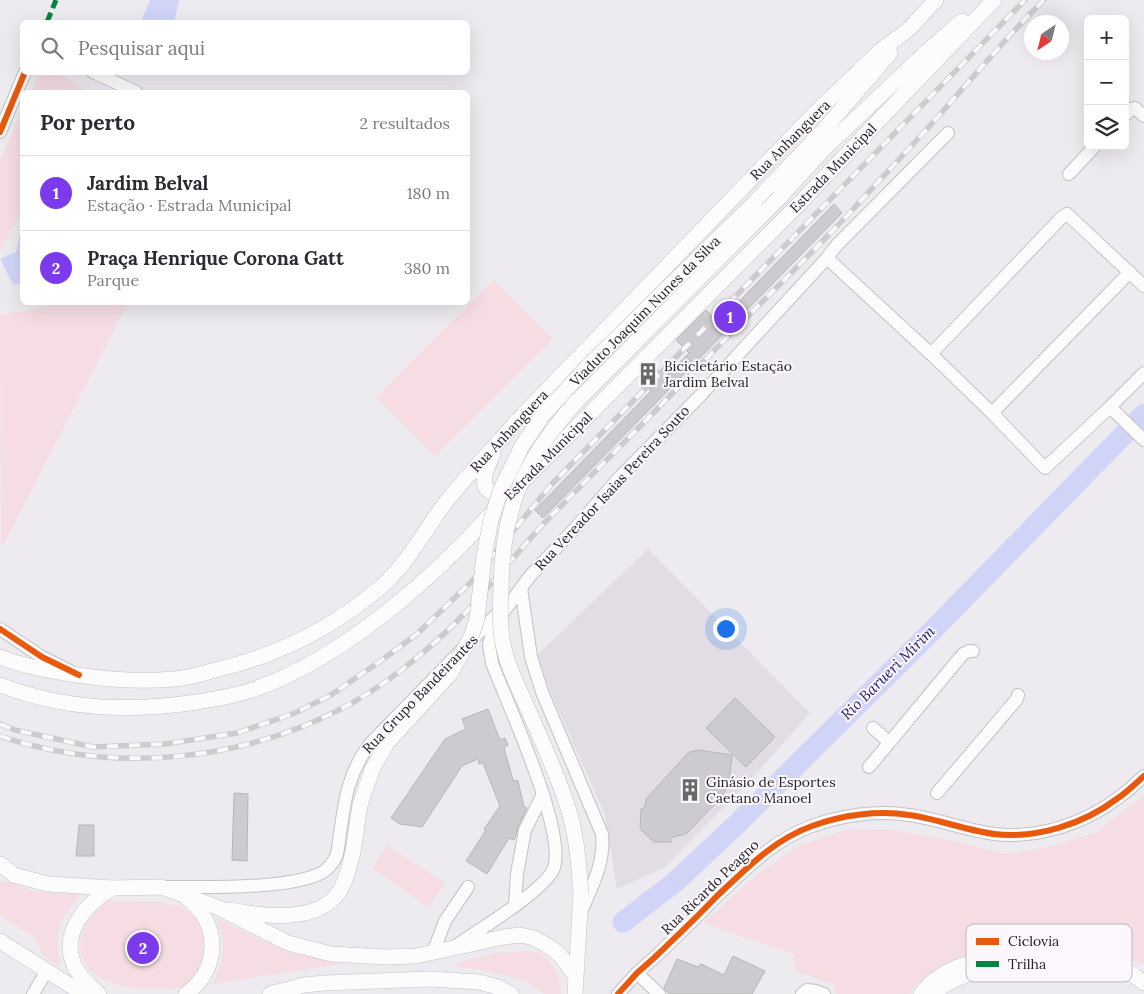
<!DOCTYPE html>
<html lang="pt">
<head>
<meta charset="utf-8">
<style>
	body { margin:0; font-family:Lora,serif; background:#f2f2f3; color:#2b2b33 }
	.controls { position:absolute; right:15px; top:15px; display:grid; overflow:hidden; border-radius:8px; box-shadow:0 5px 20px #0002 }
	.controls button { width:45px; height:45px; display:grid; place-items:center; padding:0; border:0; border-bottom:1px solid #e1e1e2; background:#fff; color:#2b2b33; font:25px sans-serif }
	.compass { position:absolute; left:1024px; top:15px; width:45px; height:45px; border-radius:50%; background:#fff; box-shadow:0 5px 20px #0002; rotate:215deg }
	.you { position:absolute; left:725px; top:628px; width:18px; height:18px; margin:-12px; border:4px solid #fff; border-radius:50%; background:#1a73e8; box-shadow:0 0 0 8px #1a73e833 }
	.badge { display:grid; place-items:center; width:32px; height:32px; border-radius:50%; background:#7c3aed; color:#fff; font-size:16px; font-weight:700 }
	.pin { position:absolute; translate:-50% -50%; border:2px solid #fff; box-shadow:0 1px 5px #0006 }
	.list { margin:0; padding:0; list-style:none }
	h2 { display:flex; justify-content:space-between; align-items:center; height:65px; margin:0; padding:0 20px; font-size:21px }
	h2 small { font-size:16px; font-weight:400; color:#7c7c81 }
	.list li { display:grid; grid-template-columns:32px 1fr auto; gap:15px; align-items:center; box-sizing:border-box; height:75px; padding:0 20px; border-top:1px solid #e1e1e2 }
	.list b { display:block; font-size:19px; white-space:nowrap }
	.list p { margin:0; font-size:16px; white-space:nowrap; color:#7c7c81 }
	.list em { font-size:16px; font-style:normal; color:#7c7c81 }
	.icon { flex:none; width:28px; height:28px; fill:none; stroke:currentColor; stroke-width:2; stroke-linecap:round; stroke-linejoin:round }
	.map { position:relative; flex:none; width:1144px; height:994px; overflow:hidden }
	.search { position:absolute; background:#fff; box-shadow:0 5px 20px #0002; left:20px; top:20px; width:450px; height:55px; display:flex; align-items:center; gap:12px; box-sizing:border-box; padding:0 18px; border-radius:8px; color:#7c7c81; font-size:19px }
	.panel { position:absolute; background:#fff; box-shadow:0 5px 20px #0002; left:20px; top:90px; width:450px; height:215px; border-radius:8px }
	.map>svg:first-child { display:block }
</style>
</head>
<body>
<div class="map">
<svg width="1144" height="994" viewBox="0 0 1144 994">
	<rect width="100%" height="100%" fill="#edebef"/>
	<polygon fill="#e2dce4" points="648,549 810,713 746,785 665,867 617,889 605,815 535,657"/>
	<g fill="#f6dde4">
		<polygon points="40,72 57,73 88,92 31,92"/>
		<polygon points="22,110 22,215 14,224 0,252 0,160"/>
		<polygon points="494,280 553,339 435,456 376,397"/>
		<polygon points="50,303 128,303 1,549 0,315 47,307"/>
		<polygon points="1144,795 1144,965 1118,953 1068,940 1006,943 960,959 916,984 911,994 836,994 834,984 795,971 793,954 703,923 758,874 798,846 848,829 893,830 959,842 1003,854 1044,848 1095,833"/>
		<polygon points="387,845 445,883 428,907 372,868"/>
		<path d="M0,882H11L35,892L82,894C58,919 54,933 61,966L44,957L34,937L0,915Z"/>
		<path d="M106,901L160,902L183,907L198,920L206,936V961L189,987C154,990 91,994 81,953C76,930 91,916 106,901Z"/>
		<path d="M217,918L250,935L288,952L339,961L340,964L213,984C225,955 226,948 217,918Z"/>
		<path d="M520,951C525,951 532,951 536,952C553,958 561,977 561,994H544C524,974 479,971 452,965L489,954Z"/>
	</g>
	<g fill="#d0d5f7">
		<polygon points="150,0 179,0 174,22 141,22"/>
		<polygon points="22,224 22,283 13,285 0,259 16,252"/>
	</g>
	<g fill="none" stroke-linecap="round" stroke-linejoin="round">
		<polyline stroke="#d0d5f7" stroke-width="21" points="623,922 674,883 736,825 928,635 1144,414"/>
	</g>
	<g fill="#cdcbcf" stroke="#b6b5b7">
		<polygon points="834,204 842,213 543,518 535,510 651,391 639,378 653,364 664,378 689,353 676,340 706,310 718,323"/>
		<polygon points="735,698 775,737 746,767 706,728"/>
		<polygon points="488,709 500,740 505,738 508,745 504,748 513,780 518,781 524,807 527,808 518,827 515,838 514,840 509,838 487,874 466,861 486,830 484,829 500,806 483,763 479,764 478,759 462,766 422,827 400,824 391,818 445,739 466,729 462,719"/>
		<polygon points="698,750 732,755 729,783 722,797 686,834 670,838 671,842 654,842 640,829 641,809 645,807 646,799 689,752"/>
		<polygon points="234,793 248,794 247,861 232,860"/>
		<polygon points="79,825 94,825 94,856 76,856"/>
		<polygon points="733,956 765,971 752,994 671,994 667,992 664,988 677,959 698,967 701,964 724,975"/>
	</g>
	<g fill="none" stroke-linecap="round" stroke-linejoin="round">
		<defs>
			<g id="minor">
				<polyline points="93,72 136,92"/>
				<polyline points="1125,115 1131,109 1135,108 1144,116"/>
				<polyline points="0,132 25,72"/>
				<polyline points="948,133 837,245 827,258 931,354 992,413 1045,468 1110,407 1144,373"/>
				<polyline points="1069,174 1095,146"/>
				<polyline points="931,354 1062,217 1067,214 1144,286"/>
				<polyline points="1110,407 1144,440"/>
				<polyline points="992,413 1130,272"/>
				<path d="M521,588L531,657L542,692L602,834C605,863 592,886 581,912"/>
				<polyline points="0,629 42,657 70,671"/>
				<polyline points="873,728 889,742"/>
				<polyline points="869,767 963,654 969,651 973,651"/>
				<polyline points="937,793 1017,699 1018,695"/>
				<path d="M166,887C201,887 300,890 326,870C331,865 335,860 337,854C344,812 343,781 369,745L497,614"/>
				<polyline points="515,905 517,874 525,830 543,794"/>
				<path d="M457,945C479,930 543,891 553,870C569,835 507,703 492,663L489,645L494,625L530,576L577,526L619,478L699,397L827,258"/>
				<polyline points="433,953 445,921 468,887"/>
				<polyline points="637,973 659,994"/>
				<polyline points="33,994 46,972"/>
				<path d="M618,994L637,973L654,958C675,938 696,918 716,897C746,869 773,840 812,826C842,815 878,810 909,815C938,819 965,830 994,834C1037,839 1084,824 1118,798C1127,792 1136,783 1144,776"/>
				<polyline points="802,994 807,990 816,991 824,994"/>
			</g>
			<g id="major">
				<polyline points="780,197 826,147 923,55 962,21"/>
				<polyline points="754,203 822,132 890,53"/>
				<polyline points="493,453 484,476 485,487 494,495 510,494"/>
				<path d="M0,657C25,667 51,671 77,675C110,680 142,682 175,679C188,678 202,674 215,670C277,656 334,627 382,586C409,562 425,529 446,502C468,474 493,449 516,422L813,115L881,50L908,30L936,0"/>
				<path d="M0,685C65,710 129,712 197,702C215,699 235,696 252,690C343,659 435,577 498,506L795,208L994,0"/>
				<polyline points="0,864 14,875 48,884 112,888 161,887 217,907 288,943 331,954 385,957 416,956 504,937 520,935 534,938 551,948 560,955 575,975"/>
				<path d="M230,910C263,916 317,924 339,892C347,880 349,866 353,852"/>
				<polyline points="0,941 71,986 91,994"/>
				<path d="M99,994C90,985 79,977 74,965C60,932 86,904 112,888"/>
				<path d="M186,994C220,969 221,924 187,898"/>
				<polyline points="270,994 304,985 325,983 430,979 479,982 498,987 511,994"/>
				<polyline points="575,994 581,894"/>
				<path d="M921,994C932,978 950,969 968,963C1020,945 1074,948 1125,970C1132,973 1138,979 1144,983"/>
				<path d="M933,994C961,968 1020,961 1057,960"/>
			</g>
		</defs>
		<use href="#minor" stroke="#c2c1c3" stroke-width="14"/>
		<use href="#major" stroke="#c2c1c3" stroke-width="16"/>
		<use href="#minor" stroke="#fcfcfd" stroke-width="12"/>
		<use href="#major" stroke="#fcfcfd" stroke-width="15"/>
		<defs>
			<g id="rail">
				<polyline points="0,724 15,730 93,747 165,744 237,733 295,713 331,695 382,660 417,634 471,582 551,485 1025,0"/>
				<path d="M0,736C110,773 233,763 337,711C383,688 430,650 466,612C495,581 521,547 551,516C615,452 679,387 742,322C780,284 819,246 856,206C885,174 915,143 943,111C977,73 1008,35 1044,0"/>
			</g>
		</defs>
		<use href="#rail" stroke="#ccc" stroke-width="5.5"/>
		<use href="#rail" stroke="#fcf7fd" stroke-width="4" stroke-dasharray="11" stroke-linecap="butt"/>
		<defs>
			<g id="major-bridge">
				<polyline points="353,852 360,805 372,770 387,743 450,674 471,637 477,619 484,556 491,520 501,489 522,446 543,415 588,366 754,203"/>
				<path d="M581,894C579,866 577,838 569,811C557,772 539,735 523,698C517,684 510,671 506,656C499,634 500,611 501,588C502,509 523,462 575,403L780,197"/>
			</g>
		</defs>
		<use href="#major-bridge" stroke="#c2c1c3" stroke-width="16" stroke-linecap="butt"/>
		<use href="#major-bridge" stroke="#fcfcfd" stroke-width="15"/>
		<polyline stroke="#00873e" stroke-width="5" stroke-dasharray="10 5" stroke-linecap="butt" points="47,22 56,0"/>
		<defs>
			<g id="cycleway">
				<polyline points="0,132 25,72"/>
				<polyline points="0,629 42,657 79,675"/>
				<path d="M618,994L637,973L654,958C675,938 696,918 716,897C746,869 773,840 812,826C842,815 878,810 909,815C938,819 965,830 994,834C1037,839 1084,824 1118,798C1127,792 1136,783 1144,776"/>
			</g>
		</defs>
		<use href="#cycleway" stroke="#fcf7fd" stroke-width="9"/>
		<use href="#cycleway" stroke="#e8590c" stroke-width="6"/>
	</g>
	<defs>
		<symbol id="building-bare" viewBox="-9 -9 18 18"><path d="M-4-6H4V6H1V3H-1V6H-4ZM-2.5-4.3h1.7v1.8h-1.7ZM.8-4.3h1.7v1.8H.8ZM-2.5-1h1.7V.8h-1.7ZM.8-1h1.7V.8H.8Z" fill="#6a686b" stroke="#fcf7fd" stroke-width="2.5" paint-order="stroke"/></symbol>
	</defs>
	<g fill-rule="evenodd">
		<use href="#building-bare" x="632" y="358" width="32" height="32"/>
		<use href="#building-bare" x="674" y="774" width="32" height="32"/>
	</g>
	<g text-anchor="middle" stroke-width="4" stroke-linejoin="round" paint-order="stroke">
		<g font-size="14" fill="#232224" stroke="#fcf7fd">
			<text transform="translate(790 140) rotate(-45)" y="5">Rua Anhanguera</text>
			<text transform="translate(833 168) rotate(-46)" y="5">Estrada Municipal</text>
			<text transform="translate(645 311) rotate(-45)" y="5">Viaduto Joaquim Nunes da Silva</text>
			<text transform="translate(509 431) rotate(-47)" y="5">Rua Anhanguera</text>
			<text transform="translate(548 456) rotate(-45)" y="5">Estrada Municipal</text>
			<text transform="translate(612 488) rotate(-47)" y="5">Rua Vereador Isaias Pereira Souto</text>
			<text transform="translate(420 694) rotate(-46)" y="5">Rua Grupo Bandeirantes</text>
			<text transform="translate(710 887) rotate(-44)" y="5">Rua Ricardo Peagno</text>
		</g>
		<g font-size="14" fill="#232224" stroke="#fcf7fd" text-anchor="start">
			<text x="664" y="371">Bicicletário Estação<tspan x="664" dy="16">Jardim Belval</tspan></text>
			<text x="706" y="787">Ginásio de Esportes<tspan x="706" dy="16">Caetano Manoel</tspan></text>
		</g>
		<g font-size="15" font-style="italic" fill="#1e186b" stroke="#fcf7fd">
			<text transform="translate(888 673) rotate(-45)" y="5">Rio Barueri Mirim</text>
		</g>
	</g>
	<rect x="966" y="924" width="166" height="58" rx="8" fill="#fcf7fd" stroke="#bbb7bc" stroke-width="1"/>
	<rect x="976" y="938" width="23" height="7" fill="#e8590c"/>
	<rect x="976" y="961" width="23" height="6" fill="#00873e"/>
	<g font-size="14" fill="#232224">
		<text x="1008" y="946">Ciclovia</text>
		<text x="1008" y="969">Trilha</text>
	</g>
</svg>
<div class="controls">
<button>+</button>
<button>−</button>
<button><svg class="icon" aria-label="layers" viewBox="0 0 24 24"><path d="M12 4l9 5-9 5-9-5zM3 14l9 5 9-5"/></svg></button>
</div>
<svg class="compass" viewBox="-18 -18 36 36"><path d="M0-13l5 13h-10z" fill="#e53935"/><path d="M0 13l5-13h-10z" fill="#7c7c81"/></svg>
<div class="you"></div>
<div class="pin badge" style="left:730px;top:317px">1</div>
<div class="pin badge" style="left:143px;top:948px">2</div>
<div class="search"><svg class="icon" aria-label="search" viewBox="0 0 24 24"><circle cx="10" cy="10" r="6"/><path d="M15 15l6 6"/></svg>Pesquisar aqui</div>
<section class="panel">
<h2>Por perto<small>2 resultados</small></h2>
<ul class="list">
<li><span class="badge">1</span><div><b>Jardim Belval</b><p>Estação · Estrada Municipal</p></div><em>180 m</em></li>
<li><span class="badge">2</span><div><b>Praça Henrique Corona Gatt</b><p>Parque</p></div><em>380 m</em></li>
</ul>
</section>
</div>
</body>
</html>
